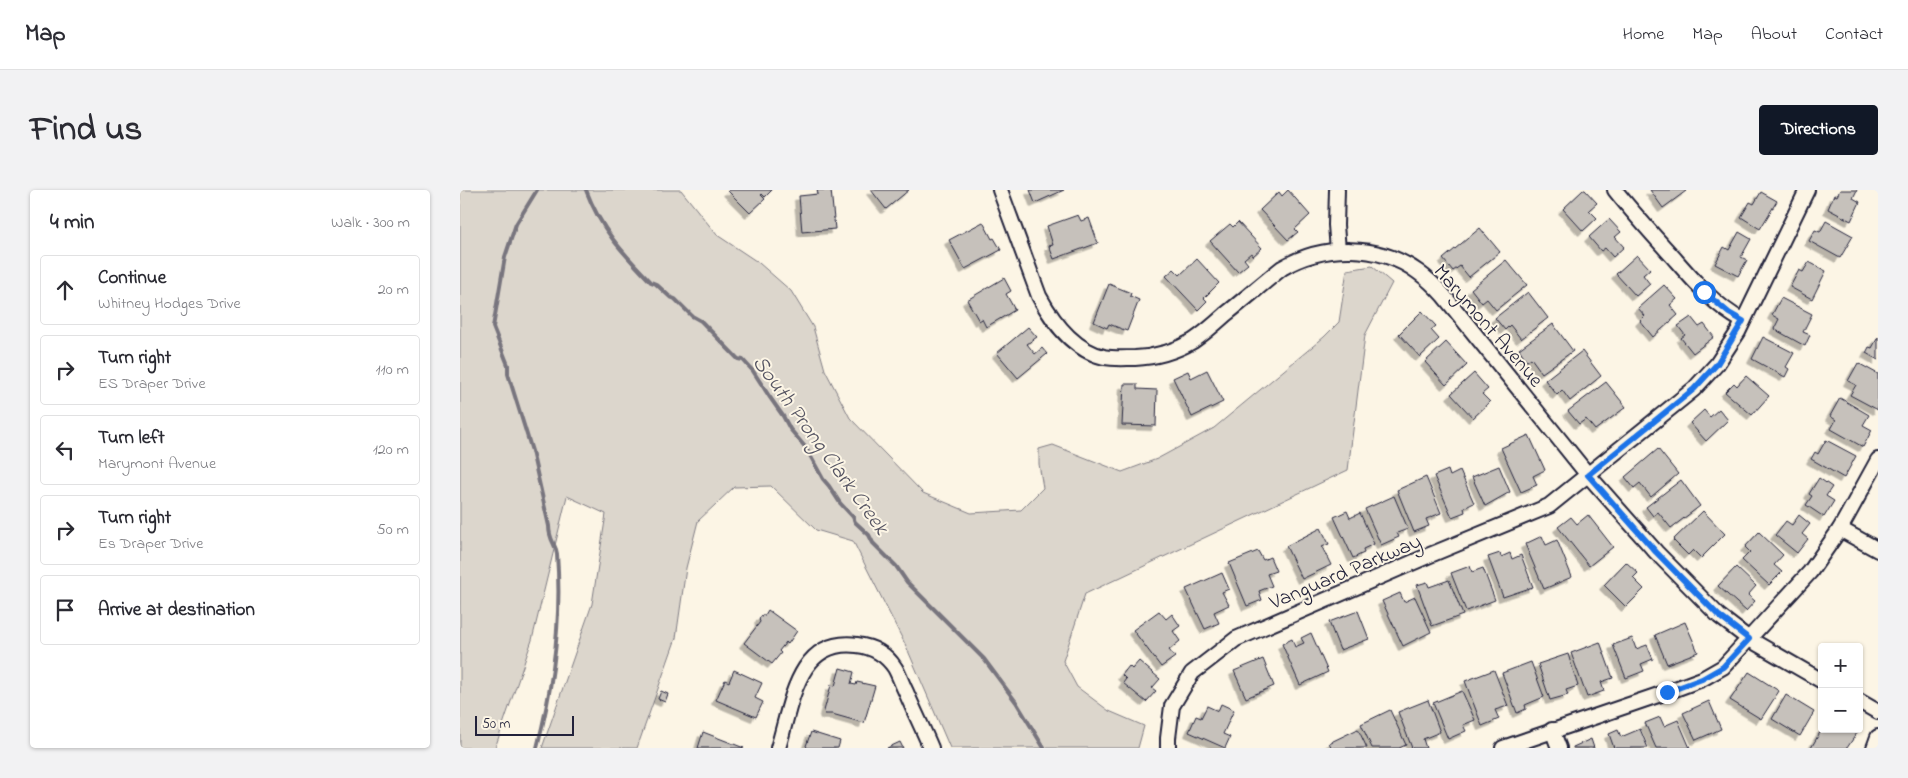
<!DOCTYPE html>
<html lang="en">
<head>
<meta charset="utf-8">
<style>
	body { margin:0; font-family:"Indie Flower",sans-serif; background:#f2f2f3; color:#2b2b33 }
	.controls { position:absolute; right:15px; bottom:15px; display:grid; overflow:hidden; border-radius:5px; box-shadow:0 1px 4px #0004 }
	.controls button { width:45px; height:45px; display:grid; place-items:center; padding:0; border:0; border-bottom:1px solid #e1e1e2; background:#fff; color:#2b2b33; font:25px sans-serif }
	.scale { position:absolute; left:15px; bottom:12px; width:99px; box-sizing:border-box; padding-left:5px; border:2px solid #22223b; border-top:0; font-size:14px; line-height:18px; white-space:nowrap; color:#22223b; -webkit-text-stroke:4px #fcf5e5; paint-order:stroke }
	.stop { position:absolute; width:15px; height:15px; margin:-11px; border:4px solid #1a73e8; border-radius:50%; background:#fff }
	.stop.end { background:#1a73e8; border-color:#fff; box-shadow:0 1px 5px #0008 }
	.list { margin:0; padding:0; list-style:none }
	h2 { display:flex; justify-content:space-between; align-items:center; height:65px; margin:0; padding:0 20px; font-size:21px }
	h2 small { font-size:16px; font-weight:400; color:#7c7c81 }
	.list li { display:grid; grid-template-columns:32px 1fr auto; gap:15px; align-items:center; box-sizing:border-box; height:70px; margin:0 10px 10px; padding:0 10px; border:1px solid #e1e1e2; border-radius:5px }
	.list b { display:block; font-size:19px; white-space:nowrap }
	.list p { margin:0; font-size:16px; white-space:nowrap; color:#7c7c81 }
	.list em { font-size:16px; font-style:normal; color:#7c7c81 }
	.icon { flex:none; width:28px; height:28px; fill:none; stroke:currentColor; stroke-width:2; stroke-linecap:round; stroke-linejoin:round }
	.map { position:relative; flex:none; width:1418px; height:558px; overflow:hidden; border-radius:5px }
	header { display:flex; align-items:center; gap:30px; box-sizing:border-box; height:70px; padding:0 25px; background:#fff; border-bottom:1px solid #e1e1e2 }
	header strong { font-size:24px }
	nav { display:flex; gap:28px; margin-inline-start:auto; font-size:18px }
	.intro { display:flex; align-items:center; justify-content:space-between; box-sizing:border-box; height:120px; padding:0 30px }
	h1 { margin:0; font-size:35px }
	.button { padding:12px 22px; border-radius:5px; background:#111827; color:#fff; font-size:18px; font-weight:700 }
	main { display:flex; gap:30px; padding:0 30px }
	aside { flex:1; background:#fff; border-radius:5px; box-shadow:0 1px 4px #0004 }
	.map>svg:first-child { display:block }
</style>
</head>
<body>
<header>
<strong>Map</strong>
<nav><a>Home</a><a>Map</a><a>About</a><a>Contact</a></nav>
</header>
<div class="intro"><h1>Find us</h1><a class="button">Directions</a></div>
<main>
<aside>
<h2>4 min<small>Walk · 300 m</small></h2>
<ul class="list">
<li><svg class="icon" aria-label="ahead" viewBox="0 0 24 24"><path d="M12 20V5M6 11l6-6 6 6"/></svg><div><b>Continue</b><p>Whitney Hodges Drive</p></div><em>20 m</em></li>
<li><svg class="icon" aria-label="right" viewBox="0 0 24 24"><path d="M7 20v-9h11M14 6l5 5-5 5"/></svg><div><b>Turn right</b><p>ES Draper Drive</p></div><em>110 m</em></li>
<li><svg class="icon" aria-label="left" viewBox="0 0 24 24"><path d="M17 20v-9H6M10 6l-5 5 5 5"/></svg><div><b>Turn left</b><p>Marymont Avenue</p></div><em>120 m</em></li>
<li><svg class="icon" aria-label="right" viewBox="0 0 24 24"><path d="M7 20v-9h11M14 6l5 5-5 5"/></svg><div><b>Turn right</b><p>Es Draper Drive</p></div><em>50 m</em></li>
<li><svg class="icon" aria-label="arrive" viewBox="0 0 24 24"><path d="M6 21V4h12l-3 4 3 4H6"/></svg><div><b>Arrive at destination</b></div></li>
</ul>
</aside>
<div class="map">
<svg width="1418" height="558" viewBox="0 0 1418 558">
	<defs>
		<filter id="shadow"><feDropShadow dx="-4.5" dy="4.5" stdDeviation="0" flood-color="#0004"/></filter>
	</defs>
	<rect width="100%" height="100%" fill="#fcf5e5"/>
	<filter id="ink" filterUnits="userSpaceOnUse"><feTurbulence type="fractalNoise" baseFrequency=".02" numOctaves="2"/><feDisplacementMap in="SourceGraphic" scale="10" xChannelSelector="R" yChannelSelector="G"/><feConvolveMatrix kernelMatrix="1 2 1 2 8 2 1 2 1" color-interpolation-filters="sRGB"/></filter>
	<g filter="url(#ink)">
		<polygon fill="#dcd6cc" stroke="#7f7c84" points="0,0 221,0 257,45 299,73 331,101 353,137 365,180 390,228 463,303 511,323 561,320 583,298 579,274 579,259 593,255 662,282 697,269 754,238 864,147 879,132 887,80 912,76 932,93 905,145 888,280 625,404 603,471 617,497 649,521 684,536 678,558 490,558 446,456 393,351 356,340 311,296 274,297 238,331 226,378 216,448 177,558 82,558 132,414 146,324 107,306 72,450 35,558 0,558"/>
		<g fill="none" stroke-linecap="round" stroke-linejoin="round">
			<g stroke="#78757e" stroke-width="4">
				<path d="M77,0L56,34L45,67L33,137L48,175V184L72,261L89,336C89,351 96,354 97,364C102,428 93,496 77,558"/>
				<path d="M126,0C141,40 162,62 191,92L196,94L210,107L215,109L232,126L241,131L278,169L283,170L293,181L309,206L323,226L330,239L346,258L363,289L369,296L380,313L393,327L395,332L409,345L413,353L436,376L447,392L524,469L556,512L584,558"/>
			</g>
		</g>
		<g fill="#c6c1bb" stroke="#22223b" filter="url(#shadow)">
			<polygon points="270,0 312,0 305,7 302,4 301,5 305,9 290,23 268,1"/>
			<polygon points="357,0 371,0 375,39 342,42 339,6 358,4"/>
			<polygon points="411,0 449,0 426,19"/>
			<polygon points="570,0 604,0 575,13"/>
			<polygon points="828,0 850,25 835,39 838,42 828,50 800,20 819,2 822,6"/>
			<polygon points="1123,0 1125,0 1137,13 1129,20 1137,28 1123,41 1103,19"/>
			<polygon points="1190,0 1226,0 1226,1 1203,18"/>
			<polygon points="1380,0 1397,0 1393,8 1400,12 1391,31 1368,19 1374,5 1377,6"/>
			<polygon points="1301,2 1317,11 1300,39 1281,27 1290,12 1294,14"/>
			<polygon points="618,25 621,31 629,28 638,53 594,69 589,56 593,55 587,36"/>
			<polygon points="1149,29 1161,42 1155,47 1164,57 1153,67 1145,58 1141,61 1129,47"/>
			<polygon points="1366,31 1393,46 1380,68 1349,51 1355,40 1360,42"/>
			<polygon points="523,32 532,49 534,48 541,60 505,79 489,50"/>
			<polygon points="778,32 802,58 793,66 791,63 784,69 788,74 778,82 750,51 770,34 773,37"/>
			<polygon points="1020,38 1040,62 1009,87 1000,76 993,81 983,69"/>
			<polygon points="1279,42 1291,49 1281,67 1287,70 1278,86 1255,74 1264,57 1269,60"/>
			<polygon points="1177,65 1190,79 1183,85 1190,94 1176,106 1156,84"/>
			<polygon points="737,69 759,93 744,108 747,111 738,120 706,86 714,79 720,85"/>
			<polygon points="1046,70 1067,95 1036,120 1027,109 1022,113 1011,99"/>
			<polygon points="1349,72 1366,81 1352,109 1330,97 1339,80 1343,82"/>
			<polygon points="544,88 551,101 546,104 555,120 526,137 522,129 519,131 507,110"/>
			<polygon points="649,94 671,103 670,106 679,110 667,141 649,134 647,138 634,132"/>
			<polygon points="1204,95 1217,109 1210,115 1218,125 1193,147 1180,131 1185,126 1178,118"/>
			<polygon points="1068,102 1088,128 1061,149 1050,135 1045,140 1035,128"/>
			<polygon points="1321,108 1352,124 1343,142 1350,145 1345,156 1314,139 1319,129 1312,125"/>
			<polygon points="962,121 976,136 971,140 979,149 960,167 939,144"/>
			<polygon points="1231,127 1239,137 1244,134 1254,147 1233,163 1221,148 1225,145 1218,136"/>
			<polygon points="1093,134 1113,161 1082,183 1071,168 1067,171 1059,159"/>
			<polygon points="568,137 577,147 567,154 575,164 582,158 587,164 558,188 537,163"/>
			<polygon points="1303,147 1334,163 1326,177 1329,179 1325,187 1292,169"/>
			<polygon points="1418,147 1418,170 1406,163 1409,157 1412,158"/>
			<polygon points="986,152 1007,175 986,195 965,172"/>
			<polygon points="1122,161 1141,186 1110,211 1102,200 1097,205 1085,190"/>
			<polygon points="1398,173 1418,184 1418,220 1390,205 1396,195 1388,191"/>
			<polygon points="747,180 763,212 732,227 713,188 728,181 731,188"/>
			<polygon points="1014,183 1028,199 1022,204 1030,212 1013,228 991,204"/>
			<polygon points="1286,186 1309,206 1292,225 1265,202 1274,193 1277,196"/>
			<polygon points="1146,192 1166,217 1135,240 1126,229 1119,234 1108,221"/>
			<polygon points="664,194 677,194 677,199 697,200 696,236 662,235"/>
			<polygon points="1380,208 1409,225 1403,235 1412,240 1403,257 1371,239 1376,230 1370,226"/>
			<polygon points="1259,219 1268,230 1246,251 1230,233 1244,220 1250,227"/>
			<polygon points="1069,245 1085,280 1073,286 1077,295 1061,302 1041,258"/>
			<polygon points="1366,250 1396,266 1384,288 1351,269 1355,262 1358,264"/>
			<polygon points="1198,259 1218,284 1191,307 1180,293 1174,298 1165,287"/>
			<polygon points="1039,276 1050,302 1025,316 1012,287"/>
			<polygon points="988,280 990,286 1000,281 1014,313 1004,318 1005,322 992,327 974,286"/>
			<polygon points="966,287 981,323 966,329 969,336 954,342 937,300"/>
			<polygon points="1359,288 1372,297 1366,306 1374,311 1364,327 1346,315 1352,306 1349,304"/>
			<polygon points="1221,290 1240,316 1211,338 1198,322 1193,326 1186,317"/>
			<polygon points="934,306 948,339 937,343 939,347 921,355 905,319"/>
			<polygon points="887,321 890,328 900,323 914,354 903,359 904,363 893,368 874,327"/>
			<polygon points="1243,321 1265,344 1241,368 1233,360 1228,365 1213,350"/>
			<polygon points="1128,325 1153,357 1129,376 1098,337 1111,327 1117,334"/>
			<polygon points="1339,325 1350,334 1342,344 1348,349 1337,363 1315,345 1326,331 1332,335"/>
			<polygon points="861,338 869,354 862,357 871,375 842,389 826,356"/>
			<polygon points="1299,342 1323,365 1314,375 1322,382 1309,395 1282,370 1290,362 1285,357"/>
			<polygon points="1082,346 1086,355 1097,350 1112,387 1084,399 1065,354"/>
			<polygon points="798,361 803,370 810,367 816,381 807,384 812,396 799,401 802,410 787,416 769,373"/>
			<polygon points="1040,363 1041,367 1050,363 1052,369 1061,365 1073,397 1043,407 1028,367"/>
			<polygon points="1166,372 1178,383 1173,388 1184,399 1166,417 1144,395"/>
			<polygon points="1010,376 1012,382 1023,378 1035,410 1006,421 991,383"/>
			<polygon points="1276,377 1296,396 1288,405 1295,411 1286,421 1258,396"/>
			<polygon points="762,383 769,399 762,402 769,415 754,422 759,433 745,439 726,399"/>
			<polygon points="989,390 1003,425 972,436 957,395 967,392 969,397"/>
			<polygon points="940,403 944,412 955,407 971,442 943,456 922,411"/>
			<polygon points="308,420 337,441 328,454 326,452 319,461 321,463 312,474 284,453 300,432 299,429 302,425 305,425"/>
			<polygon points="699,421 706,429 712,424 720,436 713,441 720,451 709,460 715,467 701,477 673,440"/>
			<polygon points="898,421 909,449 880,460 869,432"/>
			<polygon points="1225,432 1238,462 1207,474 1195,445"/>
			<polygon points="851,443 868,482 840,495 822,454 832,449 835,457 844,453 841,448"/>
			<polygon points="1172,448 1176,459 1187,455 1193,469 1181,474 1184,481 1166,488 1153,455"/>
			<polygon points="1140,452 1153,488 1141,492 1144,501 1127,507 1111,463"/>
			<polygon points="1108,464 1118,496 1106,500 1108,505 1090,510 1078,474"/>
			<polygon points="803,469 814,496 786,508 774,481"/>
			<polygon points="679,471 700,489 692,498 696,501 686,512 663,493 666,489 662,485 669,476 672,479"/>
			<polygon points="1071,472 1084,507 1065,515 1066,519 1057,523 1042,483"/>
			<polygon points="380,478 394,482 391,494 396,495 397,492 415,496 404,533 372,524 365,524 364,521 371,495 375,496"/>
			<polygon points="274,480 302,493 295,508 303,512 296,527 256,510 265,490 269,492"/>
			<polygon points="1034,480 1048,516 1035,520 1039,529 1022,536 1005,491"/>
			<polygon points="1289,482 1319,501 1301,529 1270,510"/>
			<polygon points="201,501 208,504 205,512 198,509"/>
			<polygon points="1002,501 1015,530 1003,535 1006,541 988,549 973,513"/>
			<polygon points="1326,505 1354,522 1340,546 1312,529"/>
			<polygon points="968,510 980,542 963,549 966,558 952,558 938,522"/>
			<polygon points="1249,511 1261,539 1236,550 1223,523"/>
			<polygon points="761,514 774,520 763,544 770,547 765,558 729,542 736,526 741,528 747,516 758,521"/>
			<polygon points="930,520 946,555 939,558 912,558 901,534"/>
			<polygon points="1200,527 1204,536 1218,530 1230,558 1196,558 1185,533"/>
			<polygon points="898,539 907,558 872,558 869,553"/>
			<polygon points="1180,539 1188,558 1154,558 1149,544 1158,540 1161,547"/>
			<polygon points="1362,539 1391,539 1397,543 1387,558 1351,558"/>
			<polygon points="243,542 284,558 238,558"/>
			<polygon points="351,542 380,551 378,558 348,558 346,556"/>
			<polygon points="1131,549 1134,558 1113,558 1113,557"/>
			<polygon points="440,552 443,558 427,558"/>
		</g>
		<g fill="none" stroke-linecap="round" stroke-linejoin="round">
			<defs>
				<g id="minor">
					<path d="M540,0L579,106C593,132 613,160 644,167C654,169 665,168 675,168C696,167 716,161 733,151C745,143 756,133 766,124C785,109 803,93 822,78C864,54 918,53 958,82C968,89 976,97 984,106L1128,285L1196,362L1259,426L1289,449L1362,491"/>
					<polyline points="877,0 876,35 878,60"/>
					<path d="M1155,0C1173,23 1193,45 1213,67C1234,91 1254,115 1283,131"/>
					<polyline points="1380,339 1418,360"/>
					<polyline points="1399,511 1418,522"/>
					<polyline points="1092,540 1099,558"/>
					<path d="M318,558C331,516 337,447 397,455C414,457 426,464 435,478C439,485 442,494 446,502C454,521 463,539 471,558"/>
					<polyline points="708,558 708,548 712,516 732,483 776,449 970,365 1089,316 1234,199 1257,174 1278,142 1347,0"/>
					<polyline points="1043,558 1207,502 1242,489 1263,477 1350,382 1380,339 1418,270"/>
					<polyline points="1414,558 1418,547"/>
				</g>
			</defs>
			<use href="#minor" stroke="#22223b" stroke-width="18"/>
			<use href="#minor" stroke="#fcf5e5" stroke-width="14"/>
		</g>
	</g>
	<g fill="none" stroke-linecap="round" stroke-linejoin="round" filter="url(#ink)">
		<polyline stroke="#1a73e8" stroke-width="6" points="1207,502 1242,489 1263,477 1289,449 1259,426 1196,362 1128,285 1234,199 1257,174 1283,131 1269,123 1244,102"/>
	</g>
	<g text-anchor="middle" stroke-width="4" stroke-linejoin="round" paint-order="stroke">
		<g font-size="21" fill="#22223b" stroke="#fcf5e5">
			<text transform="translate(1029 135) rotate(49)" y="7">Marymont Avenue</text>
			<text transform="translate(885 381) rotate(-23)" y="7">Vanguard Parkway</text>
		</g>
		<g font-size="22" font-style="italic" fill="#545362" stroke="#fcf5e5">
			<text transform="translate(362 254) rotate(54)" y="8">South Prong Clark Creek</text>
		</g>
	</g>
</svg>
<div class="controls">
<button>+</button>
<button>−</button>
</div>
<div class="scale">50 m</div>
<div class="stop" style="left:1244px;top:102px"></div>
<div class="stop end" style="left:1207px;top:502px"></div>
</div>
</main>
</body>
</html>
